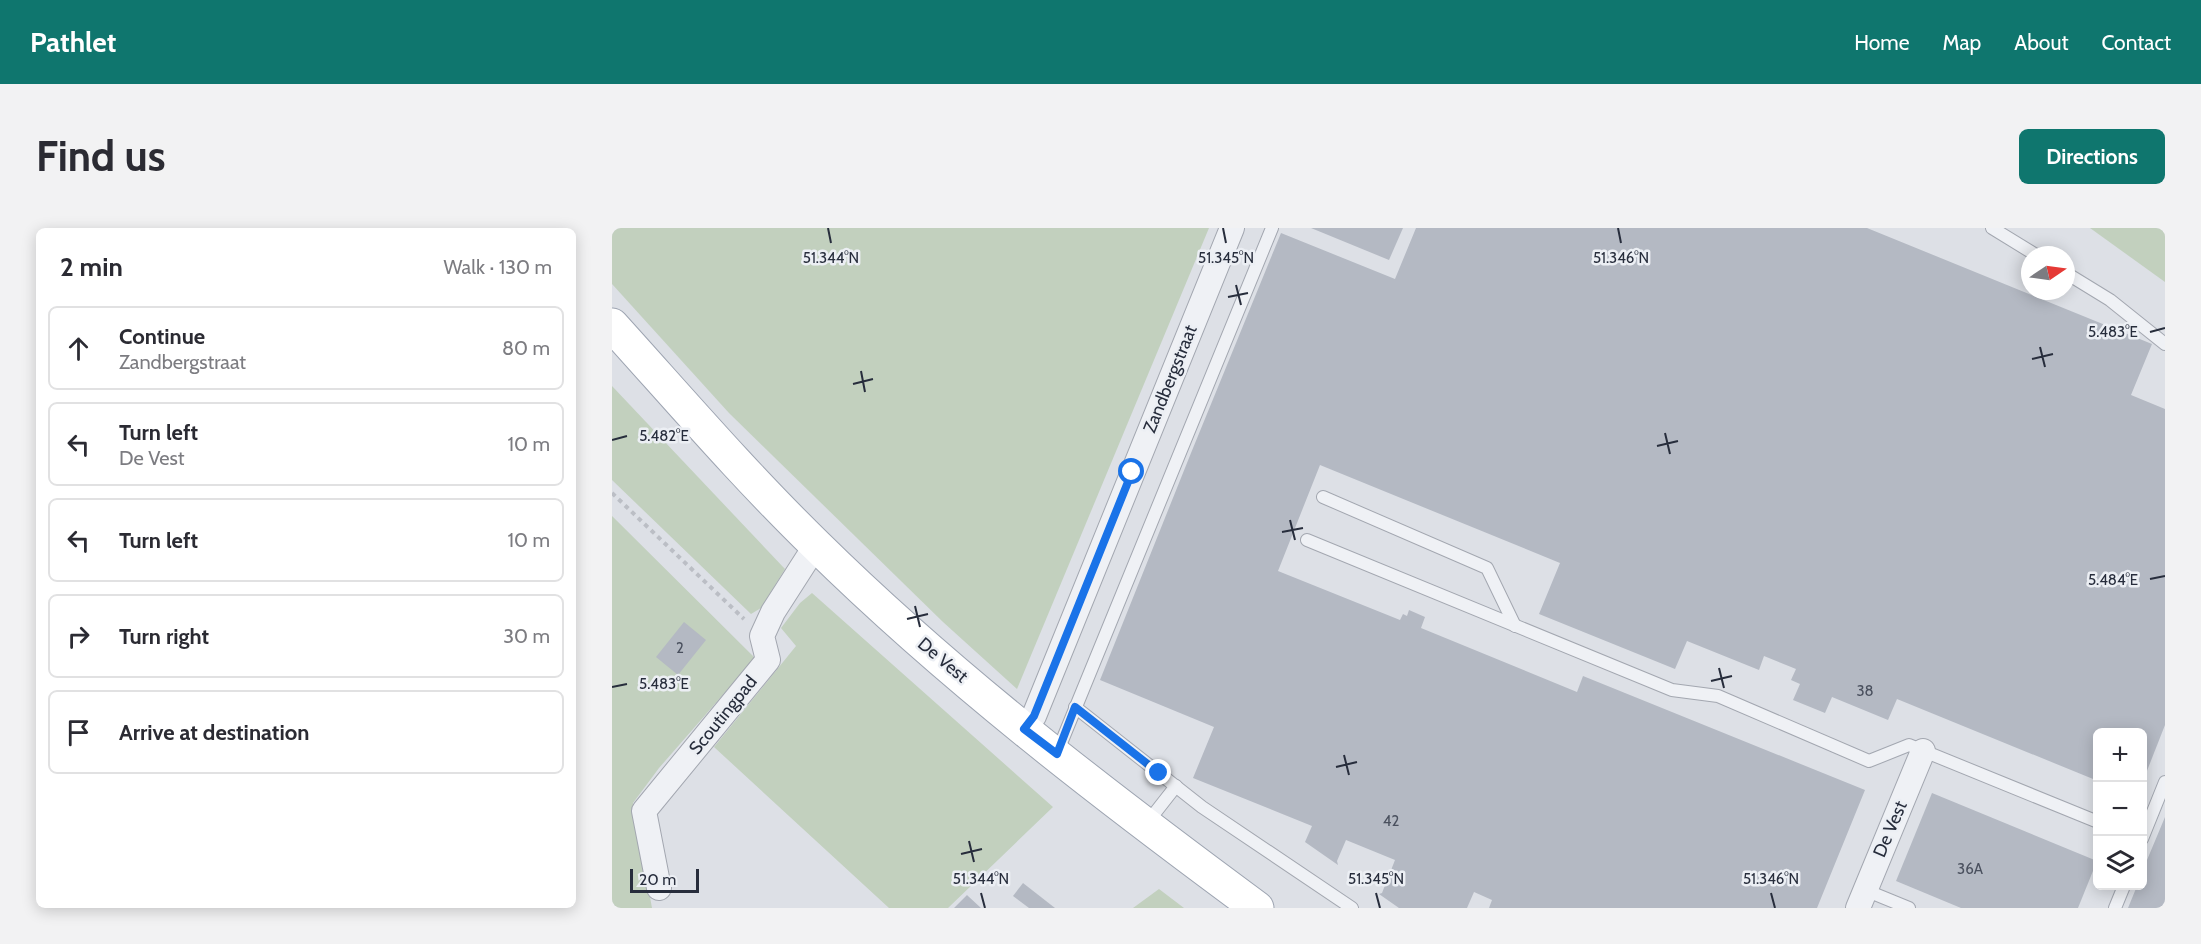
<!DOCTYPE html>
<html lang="en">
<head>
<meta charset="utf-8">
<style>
	body { margin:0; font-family:Cabin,sans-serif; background:#f2f2f3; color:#2b2b33 }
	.controls { position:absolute; right:18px; bottom:18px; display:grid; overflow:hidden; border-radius:9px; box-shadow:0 3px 15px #0003 }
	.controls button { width:54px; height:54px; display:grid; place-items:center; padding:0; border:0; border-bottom:2px solid #e1e1e2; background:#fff; color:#2b2b33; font:30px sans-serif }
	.compass { position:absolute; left:1409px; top:18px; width:54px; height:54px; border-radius:50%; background:#fff; box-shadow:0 3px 15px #0003; rotate:77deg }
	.scale { position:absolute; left:18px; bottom:15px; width:69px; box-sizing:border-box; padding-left:6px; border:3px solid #272d3c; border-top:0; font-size:16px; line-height:21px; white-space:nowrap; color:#272d3c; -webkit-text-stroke:4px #eceff4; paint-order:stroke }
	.stop { position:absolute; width:18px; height:18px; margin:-14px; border:4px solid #1a73e8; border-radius:50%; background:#fff }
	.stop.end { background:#1a73e8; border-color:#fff; box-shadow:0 2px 6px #0008 }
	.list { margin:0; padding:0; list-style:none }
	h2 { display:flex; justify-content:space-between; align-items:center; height:78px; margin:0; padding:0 24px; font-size:26px }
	h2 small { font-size:20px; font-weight:400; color:#7c7c81 }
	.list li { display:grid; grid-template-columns:39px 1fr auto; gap:18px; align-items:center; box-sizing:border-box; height:84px; margin:0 12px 12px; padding:0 12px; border:2px solid #e1e1e2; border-radius:9px }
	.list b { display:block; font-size:22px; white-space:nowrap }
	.list p { margin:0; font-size:20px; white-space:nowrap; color:#7c7c81 }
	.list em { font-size:20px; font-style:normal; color:#7c7c81 }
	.icon { flex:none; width:33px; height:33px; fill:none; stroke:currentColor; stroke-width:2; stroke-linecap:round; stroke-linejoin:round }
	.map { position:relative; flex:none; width:1553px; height:680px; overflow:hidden; border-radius:9px }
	header { display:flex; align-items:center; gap:36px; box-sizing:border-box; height:84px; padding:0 30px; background:#0f766e; color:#fff }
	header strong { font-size:28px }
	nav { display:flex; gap:33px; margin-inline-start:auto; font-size:21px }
	.intro { display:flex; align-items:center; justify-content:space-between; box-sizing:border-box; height:144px; padding:0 36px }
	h1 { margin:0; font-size:42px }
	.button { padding:15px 27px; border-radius:9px; background:#0f766e; color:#fff; font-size:21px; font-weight:700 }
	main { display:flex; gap:36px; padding:0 36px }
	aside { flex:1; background:#fff; border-radius:9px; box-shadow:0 3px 15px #0003 }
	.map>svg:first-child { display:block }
</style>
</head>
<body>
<header>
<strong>Pathlet</strong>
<nav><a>Home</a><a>Map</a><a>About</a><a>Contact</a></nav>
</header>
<div class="intro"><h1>Find us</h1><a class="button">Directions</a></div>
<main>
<aside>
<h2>2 min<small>Walk · 130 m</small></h2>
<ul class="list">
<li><svg class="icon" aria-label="ahead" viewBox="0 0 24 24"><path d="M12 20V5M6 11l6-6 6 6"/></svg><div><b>Continue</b><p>Zandbergstraat</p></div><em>80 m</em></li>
<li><svg class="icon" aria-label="left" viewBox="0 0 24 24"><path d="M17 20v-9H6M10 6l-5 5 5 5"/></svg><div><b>Turn left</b><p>De Vest</p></div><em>10 m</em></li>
<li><svg class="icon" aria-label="left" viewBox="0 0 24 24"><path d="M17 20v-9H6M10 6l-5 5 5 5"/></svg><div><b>Turn left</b></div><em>10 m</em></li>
<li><svg class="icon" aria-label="right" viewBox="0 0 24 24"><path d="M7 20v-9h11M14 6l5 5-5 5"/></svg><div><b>Turn right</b></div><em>30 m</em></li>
<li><svg class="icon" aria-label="arrive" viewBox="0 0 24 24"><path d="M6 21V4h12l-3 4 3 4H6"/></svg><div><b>Arrive at destination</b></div></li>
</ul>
</aside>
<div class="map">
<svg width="1553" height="680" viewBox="0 0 1553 680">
	<rect width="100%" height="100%" fill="#dde0e6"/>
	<g fill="#c2d0be">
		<polygon points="0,0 597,0 405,461 331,394 117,185 0,56"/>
		<polygon points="1478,0 1553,0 1553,54"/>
		<polygon points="0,158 173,341 149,380 139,386 0,252"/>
		<polygon points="0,288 143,430 47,540 21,575 40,680 0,680"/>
		<polygon points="200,365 441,579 336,680 277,680 102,519 184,418 169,400 188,375"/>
		<polygon points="547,661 572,680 521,680"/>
	</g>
	<g fill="#b4b9c3">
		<polygon points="699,0 791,0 777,32"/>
		<polygon points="804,0 1255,0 1540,116 1519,167 1553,181 1553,497 1531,553 1530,505 1486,505 1486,553 1285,471 1276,492 1220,469 1213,485 1181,472 1188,456 1179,452 1184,441 1152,428 1147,442 1075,413 1063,441 927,386 948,335 708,237 666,343 788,392 791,386 795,388 797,382 813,389 809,400 965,464 971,448 1253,562 1205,680 877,680 880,672 862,664 855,680 787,680 767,666 770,665 783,632 734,612 725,633 726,637 693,614 700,598 581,550 602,499 488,452 579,225 669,5 783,51"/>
		<polygon points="72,394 94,412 66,447 44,429"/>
		<polygon points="1320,565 1485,633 1466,680 1349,680 1284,653"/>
		<polygon points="1553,589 1553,680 1516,680 1525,658 1530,658 1530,644"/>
		<polygon points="411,655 443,680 417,680 401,668"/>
		<polygon points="355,667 356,668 369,680 342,680"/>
	</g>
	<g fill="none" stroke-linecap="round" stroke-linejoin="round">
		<defs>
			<g id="lane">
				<polyline points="1380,0 1424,27"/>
				<polyline points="1454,45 1498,72 1553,116"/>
				<polyline points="711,269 875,340 903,398"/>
				<polyline points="695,312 1060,462 1106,468 1257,533 1297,517 1486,594"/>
				<polyline points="463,479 590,579 740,680"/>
				<polyline points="445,525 660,0"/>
				<polyline points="535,595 564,558"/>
				<polyline points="1530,611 1553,554"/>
				<polyline points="1253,662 1297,680"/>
				<polyline points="1503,680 1512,658"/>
			</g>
			<g id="street">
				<polyline points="412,501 422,488 620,0"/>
				<polyline points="47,660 32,583 156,432 150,408 161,384 204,317"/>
				<polyline points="1246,680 1311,523"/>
			</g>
			<path id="primary" d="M0,97C67,171 132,247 204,317C339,450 492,567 645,680"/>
		</defs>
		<use href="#lane" stroke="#a3a7b0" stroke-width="14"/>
		<use href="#street" stroke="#a3a7b0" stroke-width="26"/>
		<use href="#primary" stroke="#9da4b1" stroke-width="35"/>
		<polyline stroke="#bbbec5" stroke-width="4" stroke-dasharray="4.5 4.5" stroke-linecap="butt" points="0,265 132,391"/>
		<use href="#lane" stroke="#eff1f5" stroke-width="12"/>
		<use href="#street" stroke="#eff1f5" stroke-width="24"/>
		<use href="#primary" stroke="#fff" stroke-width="33"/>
	</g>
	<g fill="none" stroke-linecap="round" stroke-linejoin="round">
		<polyline stroke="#1a73e8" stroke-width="8" points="520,244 422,488 412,501 445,526 463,479 547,545"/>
	</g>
	<path fill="none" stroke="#272d3c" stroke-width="2" d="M216,0L219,15M611,0L614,15M1006,0L1009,15M624,57L629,77M616,69L636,65M1538,104L1553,100M1428,119L1433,139M1420,131L1441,126M249,143L253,164M241,156L261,151M1053,205L1058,226M0,212L15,208M1045,218L1066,213M678,292L683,312M670,304L691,300M1538,351L1553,348M303,378L308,399M295,391L316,386M1107,440L1112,460M1099,453L1120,448M0,459L15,456M732,527L737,547M724,539L745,534M357,613L362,634M349,626L370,621M369,665L373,680M764,665L768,680M1159,665L1163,680"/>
	<g text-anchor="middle" stroke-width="5" stroke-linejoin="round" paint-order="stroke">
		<g font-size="15" fill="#4a505e">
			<text x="68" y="425">2</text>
			<text x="1253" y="468">38</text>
			<text x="779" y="598">42</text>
			<text x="1358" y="646">36A</text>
		</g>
		<g font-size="18" fill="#272d3c" stroke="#eceff4">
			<text transform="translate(558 151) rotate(-68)" y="6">Zandbergstraat</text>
			<text transform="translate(331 432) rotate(40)" y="6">De Vest</text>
			<text transform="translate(111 487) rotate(-51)" y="6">Scoutingpad</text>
			<text transform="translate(1278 601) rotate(-67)" y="6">De Vest</text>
		</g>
	</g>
	<g font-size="15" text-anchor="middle" fill="#272d3c" stroke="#eceff4" stroke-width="5" stroke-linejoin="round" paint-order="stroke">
		<text x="614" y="35">51.345°N</text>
		<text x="219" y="35">51.344°N</text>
		<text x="1009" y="35">51.346°N</text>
		<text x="1501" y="109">5.483°E</text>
		<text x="52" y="213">5.482°E</text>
		<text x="1501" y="357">5.484°E</text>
		<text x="52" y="461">5.483°E</text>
		<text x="369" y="656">51.344°N</text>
		<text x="764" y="656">51.345°N</text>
		<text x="1159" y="656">51.346°N</text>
	</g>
</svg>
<div class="controls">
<button>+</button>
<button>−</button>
<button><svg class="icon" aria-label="layers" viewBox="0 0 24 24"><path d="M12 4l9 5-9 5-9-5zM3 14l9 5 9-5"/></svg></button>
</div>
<svg class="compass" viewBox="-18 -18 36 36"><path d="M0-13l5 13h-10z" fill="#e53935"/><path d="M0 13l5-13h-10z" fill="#7c7c81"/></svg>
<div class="scale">20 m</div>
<div class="stop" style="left:520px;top:244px"></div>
<div class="stop end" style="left:547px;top:545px"></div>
</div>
</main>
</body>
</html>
